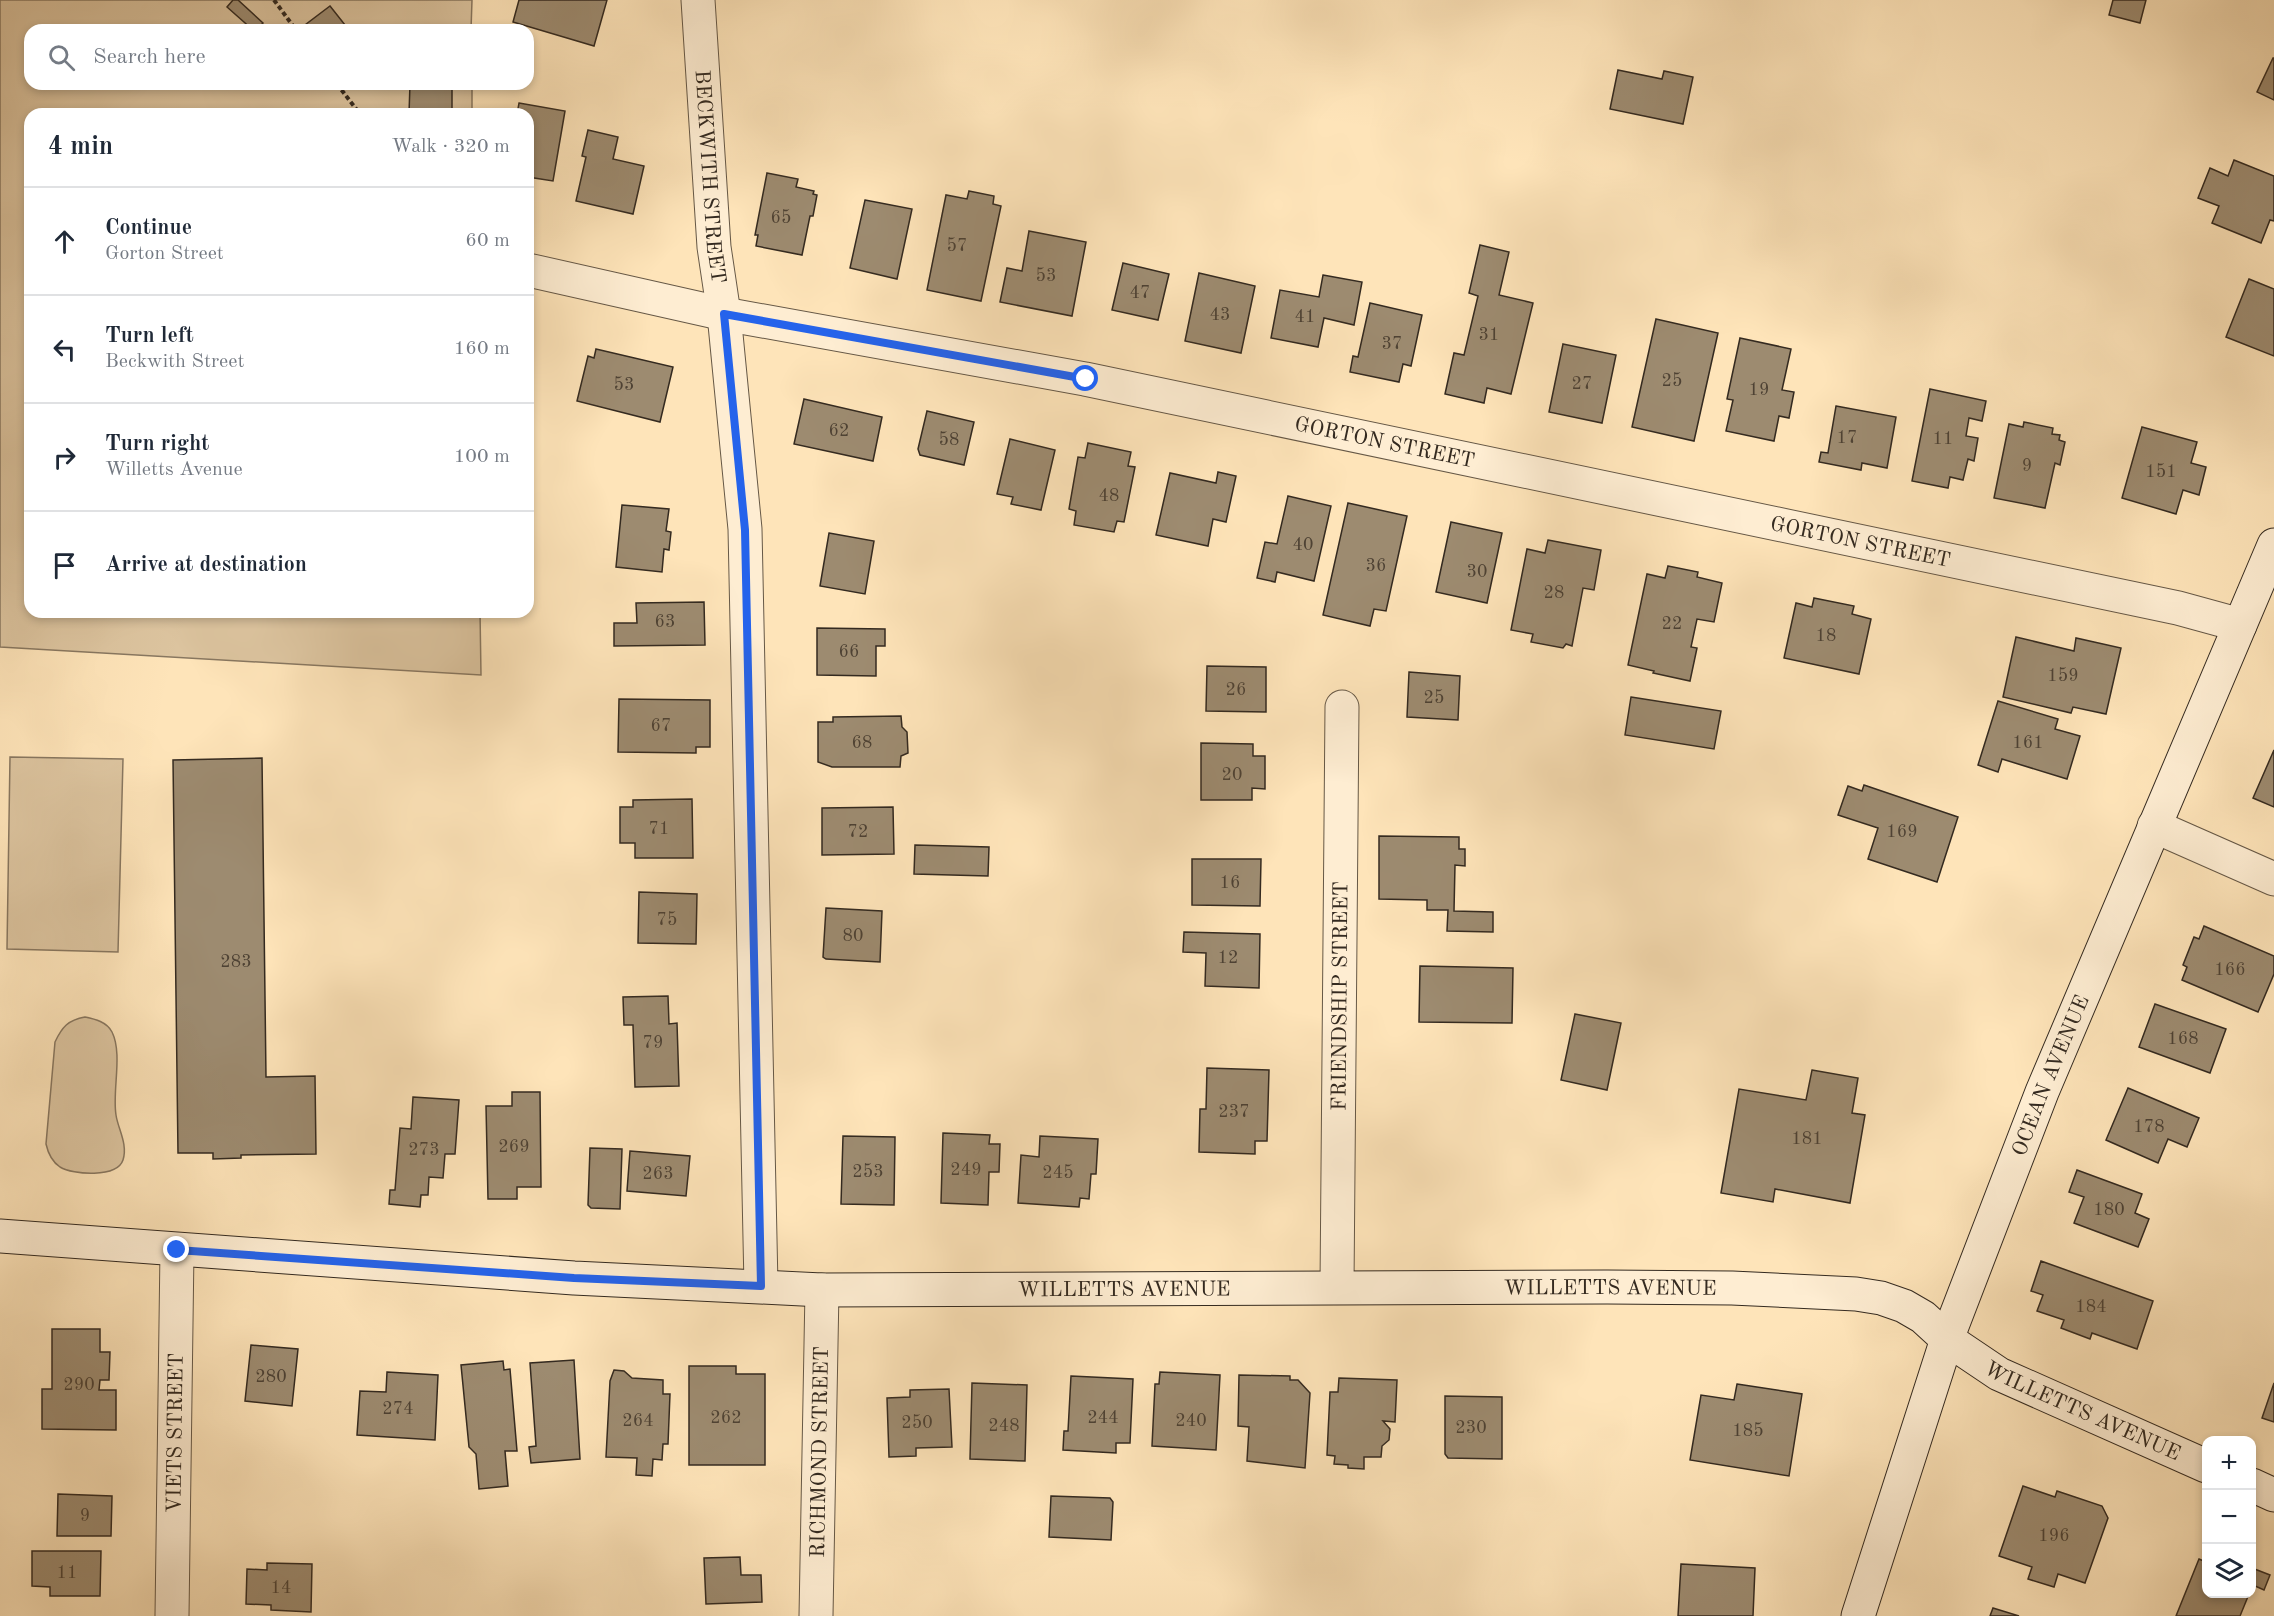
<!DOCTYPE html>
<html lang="en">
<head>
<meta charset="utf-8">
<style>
	body { margin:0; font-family:"Old Standard TT",serif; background:#f2f2f3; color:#1f2937 }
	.controls { position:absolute; right:18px; bottom:18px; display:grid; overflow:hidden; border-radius:12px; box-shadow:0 3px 9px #0003 }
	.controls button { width:54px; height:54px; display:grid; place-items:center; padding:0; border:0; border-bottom:2px solid #e0e1e3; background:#fff; color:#1f2937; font:30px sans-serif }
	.stop { position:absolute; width:18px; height:18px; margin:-14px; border:4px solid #2563eb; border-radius:50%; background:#fff }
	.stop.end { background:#2563eb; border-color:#fff; box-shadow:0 2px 6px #0008 }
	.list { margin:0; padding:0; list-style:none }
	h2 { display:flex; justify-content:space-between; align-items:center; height:78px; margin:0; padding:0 24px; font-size:26px }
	h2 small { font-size:20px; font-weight:400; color:#747a83 }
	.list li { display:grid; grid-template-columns:39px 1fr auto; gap:18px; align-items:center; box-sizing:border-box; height:108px; padding:0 24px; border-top:2px solid #e0e1e3 }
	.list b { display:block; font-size:22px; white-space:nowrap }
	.list p { margin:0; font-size:20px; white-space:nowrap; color:#747a83 }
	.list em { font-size:20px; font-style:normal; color:#747a83 }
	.icon { flex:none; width:33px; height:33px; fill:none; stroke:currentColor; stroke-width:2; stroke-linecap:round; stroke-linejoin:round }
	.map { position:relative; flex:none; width:2274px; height:1616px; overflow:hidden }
	.search { position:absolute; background:#fff; box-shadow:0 3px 9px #0003; left:24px; top:24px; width:510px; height:66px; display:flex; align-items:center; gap:15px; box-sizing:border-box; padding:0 21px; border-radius:18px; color:#747a83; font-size:22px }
	.panel { position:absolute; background:#fff; box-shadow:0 3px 9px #0003; left:24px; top:108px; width:510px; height:510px; border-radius:18px }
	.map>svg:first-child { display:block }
</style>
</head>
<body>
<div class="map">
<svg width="2274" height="1616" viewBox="0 0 2274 1616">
	<rect width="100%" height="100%" fill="#fee4b9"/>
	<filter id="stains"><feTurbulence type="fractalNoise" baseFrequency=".00333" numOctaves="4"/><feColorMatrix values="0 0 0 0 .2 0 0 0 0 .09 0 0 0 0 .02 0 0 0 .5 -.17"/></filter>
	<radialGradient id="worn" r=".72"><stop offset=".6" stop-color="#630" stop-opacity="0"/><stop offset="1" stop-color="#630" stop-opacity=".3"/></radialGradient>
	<g fill="#dcc49f" stroke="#887760" stroke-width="1.5">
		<polygon points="0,0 472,0 471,30 30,30 30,84 472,84 472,114 30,114 30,612 480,612 481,675 0,647"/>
		<polygon points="10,757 123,759 118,952 7,949"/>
		<path d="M85,1017C95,1019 107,1022 112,1032C123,1054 112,1091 116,1115C118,1129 128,1144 123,1160C117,1178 73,1175 60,1167C51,1161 48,1153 46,1144L55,1042C62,1027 68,1020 85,1017Z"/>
	</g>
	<g fill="#9d8b70" stroke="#342a20" stroke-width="1.5">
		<polygon points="233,0 238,0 263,23 256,30 253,30 227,7"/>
		<polygon points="519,0 607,0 594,46 513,22"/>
		<polygon points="2113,0 2146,0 2140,23 2109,15"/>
		<polygon points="330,6 349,30 302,30 301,28"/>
		<polygon points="2273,58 2274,58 2274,100 2257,92"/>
		<polygon points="1618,70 1662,79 1664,71 1693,77 1683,124 1610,109"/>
		<polygon points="410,84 452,84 452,114 409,114"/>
		<polygon points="519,103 565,111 553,181 528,177 528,114 517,114"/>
		<polygon points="588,130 618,137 613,159 644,166 633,214 576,201 586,157 582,156"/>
		<polygon points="2234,160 2274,176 2274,221 2270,220 2261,243 2212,223 2219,206 2198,198 2210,168 2228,176"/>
		<polygon points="767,173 798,179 796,187 814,191 813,194 817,195 813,216 810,216 802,255 756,246 758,235 755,235"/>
		<polygon points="969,191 994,196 993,204 1001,206 981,301 927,290 946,195 967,199"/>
		<polygon points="865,200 912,209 897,279 850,268"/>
		<polygon points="1029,231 1086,242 1072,316 1000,302 1007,268 1022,271"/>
		<polygon points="1480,245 1509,252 1499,295 1533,303 1511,394 1487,388 1484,403 1445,394 1454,353 1464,355 1478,296 1469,293"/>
		<polygon points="1123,263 1169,274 1158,320 1112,310"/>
		<polygon points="1199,273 1255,286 1241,353 1185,341"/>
		<polygon points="1323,275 1362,282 1354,325 1324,318 1318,347 1271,338 1280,290 1319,297"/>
		<polygon points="2249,279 2274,289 2274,356 2226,337"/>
		<polygon points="1370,303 1422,315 1411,366 1403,364 1399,382 1350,372 1353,356 1358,357"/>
		<polygon points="1656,319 1718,333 1694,441 1632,427"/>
		<polygon points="1740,338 1791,349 1782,390 1794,392 1789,418 1779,416 1774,441 1726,431 1733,400 1727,399"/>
		<polygon points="1563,344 1616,355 1602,423 1549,412"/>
		<polygon points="596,349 673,367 660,422 577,401 588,356 594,358"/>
		<polygon points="1930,389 1986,401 1982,421 1969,418 1966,436 1978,438 1974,461 1968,459 1963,480 1950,477 1948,488 1912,481"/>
		<polygon points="804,399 882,417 873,461 794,444"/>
		<polygon points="1836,406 1896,417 1887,468 1862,463 1861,470 1819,462 1821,452 1828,453"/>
		<polygon points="927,411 974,422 964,465 920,455 918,449"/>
		<polygon points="2024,422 2053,428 2052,434 2060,435 2059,440 2065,442 2060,465 2055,463 2045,508 1994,498 2009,424 2023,427"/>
		<polygon points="2142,427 2197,442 2191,463 2206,467 2199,495 2183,490 2176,514 2122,498"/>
		<polygon points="1010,439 1055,450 1041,510 1011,504 1013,497 997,494"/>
		<polygon points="1088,443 1131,452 1128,466 1135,467 1124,522 1117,521 1114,532 1074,525 1076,511 1069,509 1078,457 1085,458"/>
		<polygon points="1218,472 1236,476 1226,522 1213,519 1208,546 1156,535 1170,473 1216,483"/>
		<polygon points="1288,496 1331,506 1314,581 1277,572 1275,582 1257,578 1265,542 1277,544"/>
		<polygon points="1348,503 1407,516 1386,611 1374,609 1370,626 1323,615"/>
		<polygon points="622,505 669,509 666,531 671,532 669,550 664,549 662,572 616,567"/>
		<polygon points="1451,522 1502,533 1487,603 1436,592"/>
		<polygon points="829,533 874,541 865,594 820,586"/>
		<polygon points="1548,540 1601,550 1594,590 1583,588 1572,646 1566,644 1563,648 1531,642 1533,634 1511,630 1527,549 1545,553"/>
		<polygon points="1668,566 1698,572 1697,577 1722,583 1714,622 1697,619 1691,647 1697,648 1690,681 1653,673 1654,671 1628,665 1647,574 1665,578"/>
		<polygon points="1814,598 1854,606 1852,614 1871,619 1859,674 1784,658 1796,603 1812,607"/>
		<polygon points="704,602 705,645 614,646 614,623 637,623 636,603"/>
		<polygon points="817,628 885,629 885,646 876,646 876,676 817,675"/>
		<polygon points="2016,637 2074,651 2076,638 2121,648 2106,714 2073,707 2071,713 2003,697"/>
		<polygon points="1207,666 1266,667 1266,712 1206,711"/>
		<polygon points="1409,672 1460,676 1458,720 1407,717"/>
		<polygon points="1631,697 1721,711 1714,749 1625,735"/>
		<polygon points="619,699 710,700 710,747 696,747 696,753 618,752"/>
		<polygon points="1998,701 2058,719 2055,729 2080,736 2067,779 2002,759 1998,772 1978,765"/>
		<polygon points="901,716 902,727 907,732 908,753 901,756 900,767 832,767 818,762 818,722 833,722 833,717"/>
		<polygon points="1201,743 1253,744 1253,756 1265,756 1265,789 1252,788 1252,800 1201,800"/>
		<polygon points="2274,750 2274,807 2253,798"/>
		<polygon points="262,758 266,1077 315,1076 316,1154 241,1155 241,1158 213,1159 213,1153 178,1153 173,760"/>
		<polygon points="1864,785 1958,817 1937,882 1868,859 1878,828 1838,815 1848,786 1862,791"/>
		<polygon points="692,799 693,858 635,858 635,843 620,843 620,807 633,807 633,800"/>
		<polygon points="893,807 894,854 822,855 822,808"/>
		<polygon points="1379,836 1459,837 1459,849 1465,849 1465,866 1455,865 1454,911 1493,912 1493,932 1447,931 1448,910 1427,910 1427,900 1379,899"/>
		<polygon points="915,845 989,847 988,876 914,874"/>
		<polygon points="1192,859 1261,859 1260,906 1192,905"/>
		<polygon points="639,892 697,894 696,944 638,943"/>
		<polygon points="826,908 882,911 880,962 826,959 823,957"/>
		<polygon points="2204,926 2274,956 2274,974 2258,1012 2182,980 2187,967 2183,965 2194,937 2199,939"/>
		<polygon points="1184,932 1260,934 1259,988 1205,986 1206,953 1183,952"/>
		<polygon points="1420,966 1513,968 1512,1023 1419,1022"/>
		<polygon points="668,996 669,1024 677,1023 679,1086 635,1087 633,1025 624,1025 623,997"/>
		<polygon points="2155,1004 2226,1029 2210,1073 2139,1047"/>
		<polygon points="1575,1014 1621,1023 1607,1090 1561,1080"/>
		<polygon points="1207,1068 1269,1070 1267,1141 1255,1141 1255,1154 1199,1152 1200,1109 1206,1109"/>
		<polygon points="1812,1070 1858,1078 1852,1113 1865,1115 1850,1203 1775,1189 1773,1202 1721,1193 1739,1089 1806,1100"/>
		<polygon points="2128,1088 2199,1118 2187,1147 2168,1139 2158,1163 2106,1140"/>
		<polygon points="512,1092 540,1092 541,1187 517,1187 517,1199 488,1199 486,1106 512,1106"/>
		<polygon points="413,1097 459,1100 455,1154 445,1154 443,1178 429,1177 428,1195 421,1195 420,1207 389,1204 390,1190 395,1190 400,1128 411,1129"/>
		<polygon points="943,1133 990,1135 989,1144 1000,1144 999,1172 989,1172 988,1205 941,1203"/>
		<polygon points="843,1136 895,1137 894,1205 841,1204"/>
		<polygon points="1040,1136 1098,1139 1096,1174 1091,1174 1089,1199 1080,1198 1079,1207 1018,1203 1021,1155 1039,1157"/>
		<polygon points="590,1148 622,1149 620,1209 591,1208 588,1205"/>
		<polygon points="630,1151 690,1156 686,1196 627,1191"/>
		<polygon points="2077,1170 2142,1194 2135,1213 2149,1219 2138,1247 2074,1223 2084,1197 2069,1192"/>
		<polygon points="2041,1261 2153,1301 2137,1349 2092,1333 2090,1339 2061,1328 2064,1320 2037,1311 2043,1295 2031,1291"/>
		<polygon points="52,1329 100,1329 100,1352 110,1352 109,1380 100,1380 99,1390 116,1390 116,1430 42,1429 42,1389 52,1389"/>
		<polygon points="251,1345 298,1349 292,1406 245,1401"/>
		<polygon points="574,1360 580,1459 531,1463 529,1447 536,1446 530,1363"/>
		<polygon points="503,1361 504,1370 510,1369 517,1451 505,1451 508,1486 479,1489 476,1454 469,1447 461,1365"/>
		<polygon points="689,1366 736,1366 736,1374 765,1374 765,1465 689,1465"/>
		<polygon points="614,1370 624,1371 632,1378 663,1380 663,1394 670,1394 668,1444 663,1444 662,1460 653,1459 652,1476 636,1475 637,1458 606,1457 610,1381"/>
		<polygon points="387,1372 438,1375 435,1440 357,1435 360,1391 386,1392"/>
		<polygon points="1160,1372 1220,1375 1216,1450 1152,1446 1155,1384 1159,1384"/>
		<polygon points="1239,1375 1290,1376 1290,1380 1298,1380 1310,1393 1305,1468 1247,1461 1249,1427 1238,1426"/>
		<polygon points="1071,1376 1133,1379 1130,1443 1116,1443 1116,1453 1063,1450 1064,1431 1068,1431"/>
		<polygon points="1339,1378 1397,1380 1395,1422 1383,1421 1390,1429 1389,1440 1382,1446 1381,1457 1364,1457 1364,1469 1348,1468 1348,1465 1334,1464 1335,1456 1327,1455 1330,1392 1338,1392"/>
		<polygon points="972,1383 1027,1385 1025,1461 970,1459"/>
		<polygon points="2274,1383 2274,1422 2262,1418"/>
		<polygon points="1737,1384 1802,1394 1789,1476 1690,1460 1701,1395 1734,1400"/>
		<polygon points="949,1389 952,1447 916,1448 916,1456 889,1457 887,1398 910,1397 910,1390"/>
		<polygon points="1445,1396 1502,1397 1502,1459 1448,1458 1445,1454"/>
		<polygon points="2023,1486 2055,1497 2057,1491 2102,1506 2108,1518 2085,1583 2058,1574 2054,1587 2028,1579 2032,1567 1999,1556"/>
		<polygon points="58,1494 112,1496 111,1536 57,1536"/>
		<polygon points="1051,1496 1110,1498 1113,1502 1111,1540 1049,1537"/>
		<polygon points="32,1551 101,1551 100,1596 50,1596 50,1587 32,1586"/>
		<polygon points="740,1557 741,1575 761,1575 762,1602 706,1604 704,1558"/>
		<polygon points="2199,1559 2206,1562 2206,1594 2249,1594 2240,1616 2176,1616"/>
		<polygon points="267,1563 312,1564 311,1612 271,1610 271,1605 246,1604 247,1569 267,1570"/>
		<polygon points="1681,1564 1755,1568 1753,1616 1678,1616"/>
		<polygon points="2252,1568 2270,1575 2264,1590 2253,1585 2252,1587"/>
		<polygon points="1993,1608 2019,1616 1990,1616"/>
	</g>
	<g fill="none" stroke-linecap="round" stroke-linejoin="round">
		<defs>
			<g id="street">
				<path id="s1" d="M698,0L714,247L724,314L745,529L761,1286"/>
				<path id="s2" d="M528,270L724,314L1085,379L2178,608L2240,625"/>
				<polyline points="2154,826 2274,879"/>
				<path id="s3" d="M1337,1286L1342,707"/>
				<path id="s4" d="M172,1616L177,1250"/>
				<path id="s5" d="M816,1616L822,1290"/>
			</g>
			<g id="secondary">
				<path id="s6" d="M0,1236L574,1278L822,1290L1607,1287L1732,1288L1856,1294L1881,1298L1904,1306L1923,1317L1947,1339L1999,1374L2206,1466"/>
				<polyline points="2252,1485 2274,1495"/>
				<path id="s7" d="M1858,1616L1947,1339L2042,1092L2274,545"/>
			</g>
		</defs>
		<use href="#street" stroke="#665846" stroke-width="35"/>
		<use href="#secondary" stroke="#342a20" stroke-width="35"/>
		<g stroke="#342a20" stroke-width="4" stroke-dasharray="4.5 3" stroke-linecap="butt">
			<polyline points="274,0 296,30"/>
			<polyline points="337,84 360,114"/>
		</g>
		<use href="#street" stroke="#feedd2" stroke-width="33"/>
		<use href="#secondary" stroke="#feedd2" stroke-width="33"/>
	</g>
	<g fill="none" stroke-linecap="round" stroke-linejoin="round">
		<polyline stroke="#2563eb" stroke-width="8" points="177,1250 574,1278 761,1286 745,530 724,314 1086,379"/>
	</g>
	<g text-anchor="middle" stroke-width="4.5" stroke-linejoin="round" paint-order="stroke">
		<g font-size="18" fill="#4e4234">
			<text x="781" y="223">65</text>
			<text x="957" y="251">57</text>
			<text x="1046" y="281">53</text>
			<text x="1140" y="298">47</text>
			<text x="1220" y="320">43</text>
			<text x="1305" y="322">41</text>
			<text x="1489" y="340">31</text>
			<text x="1392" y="349">37</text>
			<text x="1672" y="386">25</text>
			<text x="1582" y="389">27</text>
			<text x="624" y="390">53</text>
			<text x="1759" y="395">19</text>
			<text x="839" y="436">62</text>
			<text x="1847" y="443">17</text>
			<text x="1943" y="444">11</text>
			<text x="949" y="445">58</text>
			<text x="2027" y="471">9</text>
			<text x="2161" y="477">151</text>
			<text x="1109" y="501">48</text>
			<text x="1303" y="550">40</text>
			<text x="1376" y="571">36</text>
			<text x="1477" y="577">30</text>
			<text x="1554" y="598">28</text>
			<text x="665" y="627">63</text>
			<text x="1672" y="629">22</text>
			<text x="1826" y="641">18</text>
			<text x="849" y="657">66</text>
			<text x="2063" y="681">159</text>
			<text x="1236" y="695">26</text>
			<text x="1434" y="703">25</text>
			<text x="661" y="731">67</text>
			<text x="862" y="748">68</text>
			<text x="2028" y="748">161</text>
			<text x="1232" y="780">20</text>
			<text x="659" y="834">71</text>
			<text x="858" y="837">72</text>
			<text x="1902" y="837">169</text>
			<text x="1230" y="888">16</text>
			<text x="667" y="925">75</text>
			<text x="853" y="941">80</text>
			<text x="1228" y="963">12</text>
			<text x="236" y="967">283</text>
			<text x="2230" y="975">166</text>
			<text x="2183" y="1044">168</text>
			<text x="653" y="1048">79</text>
			<text x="1234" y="1117">237</text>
			<text x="2149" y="1132">178</text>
			<text x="1807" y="1144">181</text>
			<text x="514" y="1152">269</text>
			<text x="424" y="1155">273</text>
			<text x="966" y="1175">249</text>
			<text x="868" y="1177">253</text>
			<text x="1058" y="1178">245</text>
			<text x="658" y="1179">263</text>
			<text x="2109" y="1215">180</text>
			<text x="2091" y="1312">184</text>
			<text x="271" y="1382">280</text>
			<text x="79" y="1390">290</text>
			<text x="398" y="1414">274</text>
			<text x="726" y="1423">262</text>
			<text x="1103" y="1423">244</text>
			<text x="638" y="1426">264</text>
			<text x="1191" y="1426">240</text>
			<text x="917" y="1428">250</text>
			<text x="1004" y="1431">248</text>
			<text x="1471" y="1433">230</text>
			<text x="1748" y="1436">185</text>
			<text x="85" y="1521">9</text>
			<text x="2054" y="1541">196</text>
			<text x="67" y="1578">11</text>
			<text x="281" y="1593">14</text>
		</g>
		<g font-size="21" fill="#342a20" stroke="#feedd2">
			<text dy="7" stroke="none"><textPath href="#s1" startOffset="177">BECKWITH STREET</textPath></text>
			<text dy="7" stroke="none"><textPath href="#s2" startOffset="874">GORTON STREET</textPath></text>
			<text dy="7" stroke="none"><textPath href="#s2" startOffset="1360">GORTON STREET</textPath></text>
			<text dy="7" stroke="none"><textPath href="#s3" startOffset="290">FRIENDSHIP STREET</textPath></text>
			<text dy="7" stroke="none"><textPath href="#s7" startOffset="574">OCEAN AVENUE</textPath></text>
			<text dy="7" stroke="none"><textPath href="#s6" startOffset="1612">WILLETTS AVENUE</textPath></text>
			<text dy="7" stroke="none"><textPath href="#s6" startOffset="1126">WILLETTS AVENUE</textPath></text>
			<text dy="7" stroke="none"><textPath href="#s6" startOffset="2116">WILLETTS AVENUE</textPath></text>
			<text dy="7" stroke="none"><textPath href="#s4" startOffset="183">VIETS STREET</textPath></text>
			<text dy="7" stroke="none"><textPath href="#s5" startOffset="164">RICHMOND STREET</textPath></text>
		</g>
	</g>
	<rect width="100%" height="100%" filter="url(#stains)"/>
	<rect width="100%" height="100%" fill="url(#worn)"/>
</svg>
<div class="controls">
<button>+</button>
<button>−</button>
<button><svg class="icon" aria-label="layers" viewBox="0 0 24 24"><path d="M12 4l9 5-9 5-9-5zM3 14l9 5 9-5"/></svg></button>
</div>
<div class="stop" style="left:1086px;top:379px"></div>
<div class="stop end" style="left:177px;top:1250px"></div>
<div class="search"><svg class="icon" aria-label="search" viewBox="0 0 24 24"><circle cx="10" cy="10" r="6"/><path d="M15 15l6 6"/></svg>Search here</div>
<section class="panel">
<h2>4 min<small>Walk · 320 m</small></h2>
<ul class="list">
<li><svg class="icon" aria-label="ahead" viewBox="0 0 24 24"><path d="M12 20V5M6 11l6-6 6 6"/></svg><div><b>Continue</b><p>Gorton Street</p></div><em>60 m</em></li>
<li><svg class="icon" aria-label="left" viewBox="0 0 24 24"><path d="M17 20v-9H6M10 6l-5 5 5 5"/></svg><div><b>Turn left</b><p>Beckwith Street</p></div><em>160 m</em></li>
<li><svg class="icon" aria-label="right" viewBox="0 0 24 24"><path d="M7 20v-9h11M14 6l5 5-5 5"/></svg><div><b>Turn right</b><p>Willetts Avenue</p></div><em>100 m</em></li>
<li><svg class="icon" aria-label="arrive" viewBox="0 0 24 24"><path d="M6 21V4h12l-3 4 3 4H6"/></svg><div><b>Arrive at destination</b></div></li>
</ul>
</section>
</div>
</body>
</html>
